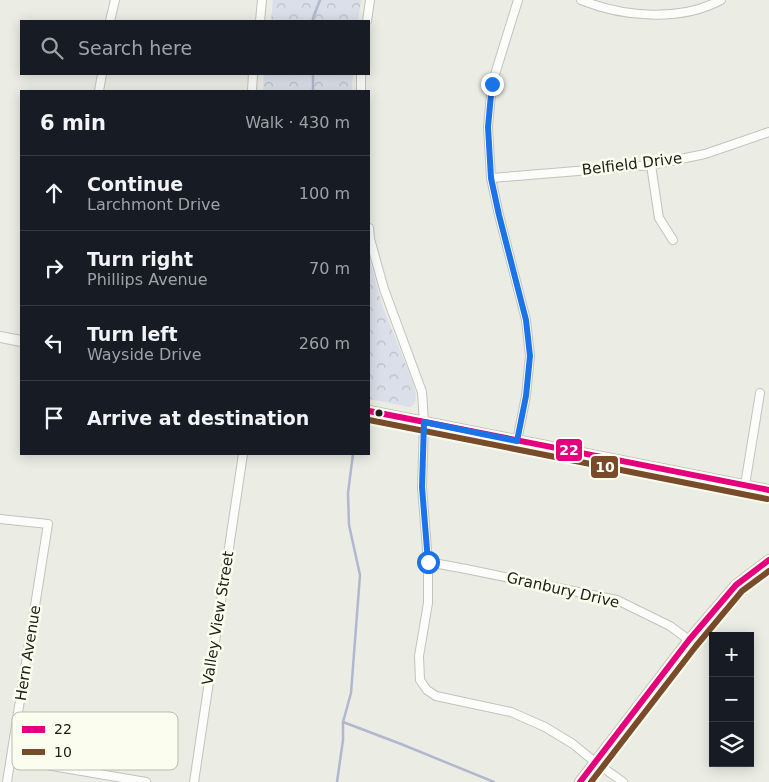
<!DOCTYPE html>
<html lang="en">
<head>
<meta charset="utf-8">
<style>
	body { margin:0; font-family:"DejaVu Sans",sans-serif; background:#20242c; color:#f1f3f6 }
	.controls { position:absolute; right:15px; bottom:15px; display:grid; overflow:hidden; border-radius:0px; box-shadow:0 2px 12px #0003 }
	.controls button { width:45px; height:45px; display:grid; place-items:center; padding:0; border:0; border-bottom:1px solid #363941; background:#171b24; color:#f1f3f6; font:25px sans-serif }
	.stop { position:absolute; width:15px; height:15px; margin:-11px; border:4px solid #1a73e8; border-radius:50%; background:#fff }
	.stop.end { background:#1a73e8; border-color:#fff; box-shadow:0 1px 5px #0008 }
	.list { margin:0; padding:0; list-style:none }
	h2 { display:flex; justify-content:space-between; align-items:center; height:65px; margin:0; padding:0 20px; font-size:21px }
	h2 small { font-size:16px; font-weight:400; color:#9ea1a6 }
	.list li { display:grid; grid-template-columns:32px 1fr auto; gap:15px; align-items:center; box-sizing:border-box; height:75px; padding:0 20px; border-top:1px solid #363941 }
	.list b { display:block; font-size:19px; white-space:nowrap }
	.list p { margin:0; font-size:16px; white-space:nowrap; color:#9ea1a6 }
	.list em { font-size:16px; font-style:normal; color:#9ea1a6 }
	.icon { flex:none; width:28px; height:28px; fill:none; stroke:currentColor; stroke-width:2; stroke-linecap:round; stroke-linejoin:round }
	.map { position:relative; flex:none; width:769px; height:782px; overflow:hidden }
	.search { position:absolute; background:#171b24; box-shadow:0 2px 12px #0003; left:20px; top:20px; width:350px; height:55px; display:flex; align-items:center; gap:12px; box-sizing:border-box; padding:0 18px; border-radius:0px; color:#9ea1a6; font-size:19px }
	.panel { position:absolute; background:#171b24; box-shadow:0 2px 12px #0003; left:20px; top:90px; width:350px; height:365px; border-radius:0px }
	.map>svg:first-child { display:block }
</style>
</head>
<body>
<div class="map">
<svg width="769" height="782" viewBox="0 0 769 782">
	<defs>
		<pattern id="park-crowns" width="20" height="18" patternUnits="userSpaceOnUse" patternTransform="scale(1.25)"><rect width="20" height="18" fill="#dadfe9"/><path d="M2 6a3 3 0 1 1 6 0M12 15a3 3 0 1 1 6 0" fill="none" stroke="#bbbfc7"/></pattern>
	</defs>
	<rect width="100%" height="100%" fill="#ebece4"/>
	<g fill="url(#park-crowns)">
		<polygon points="273,0 361,0 358,21 271,21"/>
		<polygon points="264,74 353,74 352,91 263,91"/>
		<polygon points="369,257 382,305 413,383 416,395 414,404 410,407 369,399"/>
	</g>
	<g fill="none" stroke-linecap="round" stroke-linejoin="round">
		<g stroke="#b0b8d0" stroke-width="2.5">
			<polyline points="313,21 313,18 320,0"/>
			<polyline points="313,91 313,74"/>
			<polyline points="343,722 401,744 494,782"/>
			<polyline points="337,782 343,740 343,722 351,693 360,575 349,525 348,493 353,454"/>
		</g>
		<defs>
			<g id="street">
				<path d="M581,0C623,17 680,22 721,0"/>
				<polyline points="110,21 115,0"/>
				<polyline points="260,21 262,0"/>
				<polyline points="367,21 370,0"/>
				<polyline points="99,91 102,74"/>
				<polyline points="252,91 253,74"/>
				<polyline points="361,91 361,74"/>
				<polyline points="651,165 659,218 673,240"/>
				<polyline points="491,178 651,165 705,154 769,132"/>
				<polyline points="369,228 370,239 384,289 422,392 424,422 422,487 428,562 428,603 419,656 420,680 427,690 436,696 511,712 545,727 573,744 595,762 623,782"/>
				<polyline points="517,441 526,396 530,356 526,320 499,215 491,178 488,127 492,84 518,0"/>
				<polyline points="745,485 760,393"/>
				<polyline points="0,519 48,524 7,782"/>
				<polyline points="428,562 466,569 617,600 670,626 689,640"/>
				<polyline points="11,759 146,782"/>
				<polyline points="194,782 243,454"/>
			</g>
			<g id="secondary">
				<polyline points="0,337 21,341"/>
				<polyline points="369,411 769,490"/>
				<polyline points="580,782 689,640 736,585 769,560"/>
			</g>
		</defs>
		<use href="#street" stroke="#c2c3bd" stroke-width="10"/>
		<use href="#secondary" stroke="#c2c3bd" stroke-width="12"/>
		<use href="#street" stroke="#fcfcfb" stroke-width="8"/>
		<use href="#secondary" stroke="#f6f6f3" stroke-width="10"/>
		<defs>
			<g id="bus-1">
				<polyline points="369,411 769,490"/>
				<polyline points="580,782 689,640 736,585 769,560"/>
			</g>
			<g id="bus-2">
				<polyline points="369,420 767,499"/>
				<polyline points="591,782 696,646 742,591 769,571"/>
			</g>
		</defs>
		<use href="#bus-1" stroke="#fbfdee" stroke-width="10"/>
		<use href="#bus-2" stroke="#fbfdee" stroke-width="10"/>
		<use href="#bus-1" stroke="#e5007d" stroke-width="6"/>
		<use href="#bus-2" stroke="#7a4b2a" stroke-width="6"/>
	</g>
	<g fill="none" stroke-linecap="round" stroke-linejoin="round">
		<polyline stroke="#1a73e8" stroke-width="6" points="428,562 422,487 424,422 517,441 526,396 530,356 526,320 499,215 491,178 488,127 492,84"/>
	</g>
	<circle fill="#20201b" stroke="#fbfdee" stroke-width="2" cx="379" cy="413" r="4.5"/>
	<g text-anchor="middle" stroke-width="5" stroke-linejoin="round" paint-order="stroke">
		<g font-size="15" fill="#20201b" stroke="#fbfdee">
			<text transform="translate(632 164) rotate(-7)" y="5">Belfield Drive</text>
			<text transform="translate(563 590) rotate(13)" y="5">Granbury Drive</text>
			<text transform="translate(218 618) rotate(-81)" y="5">Valley View Street</text>
			<text transform="translate(28 653) rotate(-81)" y="5">Hern Avenue</text>
		</g>
	</g>
	<rect x="12" y="712" width="166" height="58" rx="8" fill="#fbfdee" stroke="#b9bbaf" stroke-width="1"/>
	<rect x="22" y="726" width="23" height="7" fill="#e5007d"/>
	<rect x="22" y="749" width="23" height="6" fill="#7a4b2a"/>
	<g font-size="14" fill="#20201b">
		<text x="54" y="734">22</text>
		<text x="54" y="757">10</text>
	</g>
	<g stroke="#fbfdee" stroke-width="2">
		<rect x="555" y="438" width="28" height="24" rx="5" fill="#e5007d"/>
		<rect x="590" y="455" width="29" height="24" rx="5" fill="#7a4b2a"/>
	</g>
	<g font-size="14" text-anchor="middle" font-weight="bold" fill="#fff">
		<text x="569" y="455">22</text>
		<text x="605" y="472">10</text>
	</g>
</svg>
<div class="controls">
<button>+</button>
<button>−</button>
<button><svg class="icon" aria-label="layers" viewBox="0 0 24 24"><path d="M12 4l9 5-9 5-9-5zM3 14l9 5 9-5"/></svg></button>
</div>
<div class="stop" style="left:428px;top:562px"></div>
<div class="stop end" style="left:492px;top:84px"></div>
<div class="search"><svg class="icon" aria-label="search" viewBox="0 0 24 24"><circle cx="10" cy="10" r="6"/><path d="M15 15l6 6"/></svg>Search here</div>
<section class="panel">
<h2>6 min<small>Walk · 430 m</small></h2>
<ul class="list">
<li><svg class="icon" aria-label="ahead" viewBox="0 0 24 24"><path d="M12 20V5M6 11l6-6 6 6"/></svg><div><b>Continue</b><p>Larchmont Drive</p></div><em>100 m</em></li>
<li><svg class="icon" aria-label="right" viewBox="0 0 24 24"><path d="M7 20v-9h11M14 6l5 5-5 5"/></svg><div><b>Turn right</b><p>Phillips Avenue</p></div><em>70 m</em></li>
<li><svg class="icon" aria-label="left" viewBox="0 0 24 24"><path d="M17 20v-9H6M10 6l-5 5 5 5"/></svg><div><b>Turn left</b><p>Wayside Drive</p></div><em>260 m</em></li>
<li><svg class="icon" aria-label="arrive" viewBox="0 0 24 24"><path d="M6 21V4h12l-3 4 3 4H6"/></svg><div><b>Arrive at destination</b></div></li>
</ul>
</section>
</div>
</body>
</html>
